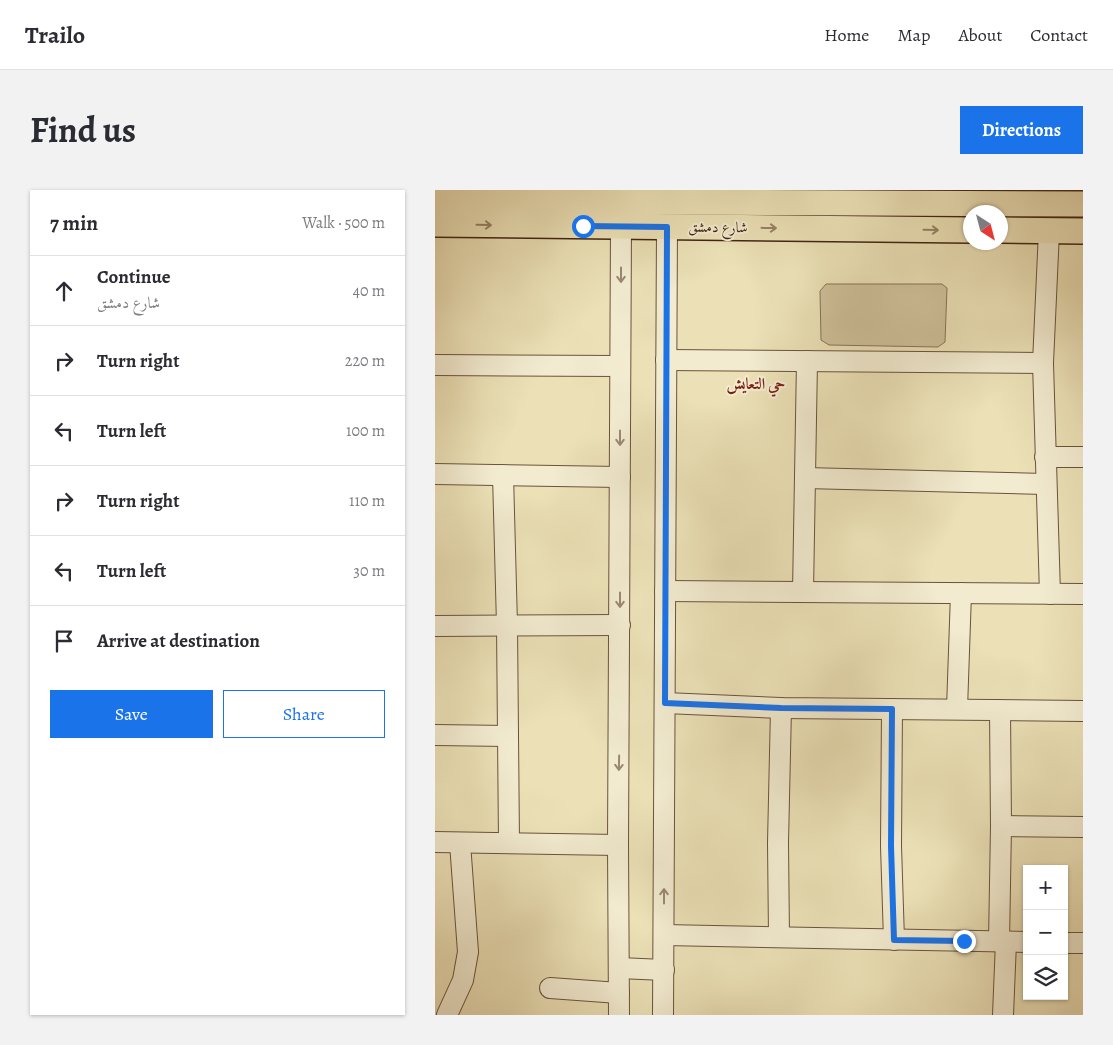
<!DOCTYPE html>
<html lang="en">
<head>
<meta charset="utf-8">
<style>
	body { margin:0; font-family:Alegreya,Amiri,serif; background:#f2f2f3; color:#2b2b33 }
	.controls { position:absolute; right:15px; bottom:15px; display:grid; overflow:hidden; border-radius:0px; box-shadow:0 1px 4px #0004 }
	.controls button { width:45px; height:45px; display:grid; place-items:center; padding:0; border:0; border-bottom:1px solid #e1e1e2; background:#fff; color:#2b2b33; font:25px sans-serif }
	.compass { position:absolute; left:528px; top:15px; width:45px; height:45px; border-radius:50%; background:#fff; box-shadow:0 1px 4px #0004; rotate:144deg }
	.stop { position:absolute; width:15px; height:15px; margin:-11px; border:4px solid #1a73e8; border-radius:50%; background:#fff }
	.stop.end { background:#1a73e8; border-color:#fff; box-shadow:0 1px 5px #0008 }
	.list { margin:0; padding:0; list-style:none }
	h2 { display:flex; justify-content:space-between; align-items:center; height:65px; margin:0; padding:0 20px; font-size:21px }
	h2 small { font-size:16px; font-weight:400; color:#7c7c81 }
	.list li { display:grid; grid-template-columns:32px 1fr auto; gap:15px; align-items:center; box-sizing:border-box; height:70px; padding:0 20px; border-top:1px solid #e1e1e2 }
	.list b { display:block; font-size:19px; white-space:nowrap }
	.list p { margin:0; font-size:16px; white-space:nowrap; color:#7c7c81 }
	.list em { font-size:16px; font-style:normal; color:#7c7c81 }
	.actions { display:flex; gap:10px; padding:15px 20px }
	.actions a { flex:1; padding:11px 0; border:1px solid #1a73e8; border-radius:0px; text-align:center; font-size:18px; color:#1a73e8 }
	.actions .main { background:#1a73e8; color:#fff }
	.icon { flex:none; width:28px; height:28px; fill:none; stroke:currentColor; stroke-width:2; stroke-linecap:round; stroke-linejoin:round }
	.map { position:relative; flex:none; width:648px; height:825px; overflow:hidden; border-radius:0px }
	header { display:flex; align-items:center; gap:30px; box-sizing:border-box; height:70px; padding:0 25px; background:#fff; border-bottom:1px solid #e1e1e2 }
	header strong { font-size:24px }
	nav { display:flex; gap:28px; margin-inline-start:auto; font-size:18px }
	.intro { display:flex; align-items:center; justify-content:space-between; box-sizing:border-box; height:120px; padding:0 30px }
	h1 { margin:0; font-size:35px }
	.button { padding:12px 22px; border-radius:0px; background:#1a73e8; color:#fff; font-size:18px; font-weight:700 }
	main { display:flex; gap:30px; padding:0 30px }
	aside { flex:1; background:#fff; border-radius:0px; box-shadow:0 1px 4px #0004 }
	.map>svg:first-child { display:block }
</style>
</head>
<body>
<header>
<strong>Trailo</strong>
<nav><a>Home</a><a>Map</a><a>About</a><a>Contact</a></nav>
</header>
<div class="intro"><h1>Find us</h1><a class="button">Directions</a></div>
<main>
<aside>
<h2>7 min<small>Walk · 500 m</small></h2>
<ul class="list">
<li><svg class="icon" aria-label="ahead" viewBox="0 0 24 24"><path d="M12 20V5M6 11l6-6 6 6"/></svg><div><b>Continue</b><p>شارع دمشق</p></div><em>40 m</em></li>
<li><svg class="icon" aria-label="right" viewBox="0 0 24 24"><path d="M7 20v-9h11M14 6l5 5-5 5"/></svg><div><b>Turn right</b></div><em>220 m</em></li>
<li><svg class="icon" aria-label="left" viewBox="0 0 24 24"><path d="M17 20v-9H6M10 6l-5 5 5 5"/></svg><div><b>Turn left</b></div><em>100 m</em></li>
<li><svg class="icon" aria-label="right" viewBox="0 0 24 24"><path d="M7 20v-9h11M14 6l5 5-5 5"/></svg><div><b>Turn right</b></div><em>110 m</em></li>
<li><svg class="icon" aria-label="left" viewBox="0 0 24 24"><path d="M17 20v-9H6M10 6l-5 5 5 5"/></svg><div><b>Turn left</b></div><em>30 m</em></li>
<li><svg class="icon" aria-label="arrive" viewBox="0 0 24 24"><path d="M6 21V4h12l-3 4 3 4H6"/></svg><div><b>Arrive at destination</b></div></li>
</ul>
<div class="actions"><a class="main">Save</a><a>Share</a></div>
</aside>
<div class="map">
<svg width="648" height="825" viewBox="0 0 648 825">
	<rect width="100%" height="100%" fill="#ebe0b6"/>
	<filter id="stains"><feTurbulence type="fractalNoise" baseFrequency=".004" numOctaves="4"/><feColorMatrix values="0 0 0 0 .2 0 0 0 0 .09 0 0 0 0 .02 0 0 0 .5 -.17"/></filter>
	<radialGradient id="worn" r=".72"><stop offset=".6" stop-color="#630" stop-opacity="0"/><stop offset="1" stop-color="#630" stop-opacity=".3"/></radialGradient>
	<polygon fill="#cec09a" stroke="#877257" points="391,94 507,94 512,98 510,152 503,157 394,155 386,150 385,101"/>
	<g fill="none" stroke-linecap="round" stroke-linejoin="round">
		<defs>
			<g id="minor">
				<polyline points="614,41 608,173 615,404"/>
				<polyline points="231,170 608,173"/>
				<polyline points="0,175 185,176"/>
				<polyline points="610,267 648,267"/>
				<polyline points="0,284 185,287"/>
				<polyline points="68,285 72,435 74,653"/>
				<polyline points="370,288 610,294"/>
				<polyline points="230,401 648,404"/>
				<polyline points="368,402 372,171"/>
				<polyline points="0,436 185,435"/>
				<polyline points="230,513 346,518 648,521"/>
				<polyline points="457,519 456,656 459,750"/>
				<polyline points="522,519 526,403"/>
				<polyline points="0,545 73,546"/>
				<polyline points="566,636 648,637"/>
				<polyline points="0,652 183,655"/>
				<polyline points="229,745 592,752"/>
				<polyline points="344,747 343,653 346,518"/>
				<polyline points="564,752 566,636 565,520"/>
				<polyline points="629,753 648,753"/>
				<polyline points="184,778 229,780"/>
				<polyline points="115,798 184,803"/>
				<polyline points="12,825 28,790 33,762 25,653"/>
				<polyline points="184,825 183,655 186,36"/>
				<polyline points="228,825 232,37"/>
				<polyline points="568,825 571,752"/>
			</g>
			<g id="major">
				<polyline points="0,11 648,14"/>
				<polyline points="0,34 536,40"/>
				<polyline points="566,40 648,41"/>
			</g>
		</defs>
		<use href="#minor" stroke="#6b533c" stroke-width="22"/>
		<use href="#major" stroke="#402414" stroke-width="28"/>
		<use href="#minor" stroke="#f2ebd0" stroke-width="20"/>
		<use href="#major" stroke="#ebe0b6" stroke-width="25"/>
	</g>
	<defs><path id="oneway-shaft" d="M-6 0H5M1.5-3L5.5 0L1.5 3" fill="none" stroke-width="1.6" stroke-linecap="round" stroke-linejoin="round" transform="scale(1.25)"/></defs>
	<g stroke="#968265">
		<use href="#oneway-shaft" transform="translate(49 35) rotate(1)"/>
		<use href="#oneway-shaft" transform="translate(334 38) rotate(1)"/>
		<use href="#oneway-shaft" transform="translate(496 40) rotate(1)"/>
	</g>
	<g stroke="#998872">
		<use href="#oneway-shaft" transform="translate(186 85) rotate(90)"/>
		<use href="#oneway-shaft" transform="translate(185 248) rotate(90)"/>
		<use href="#oneway-shaft" transform="translate(185 410) rotate(90)"/>
		<use href="#oneway-shaft" transform="translate(184 573) rotate(91)"/>
		<use href="#oneway-shaft" transform="translate(229 706) rotate(-90)"/>
	</g>
	<g fill="none" stroke-linecap="round" stroke-linejoin="round">
		<polyline stroke="#1a73e8" stroke-width="6" points="148,36 232,37 230,513 346,518 457,519 456,656 459,750 529,751"/>
	</g>
	<g text-anchor="middle" stroke-width="4" stroke-linejoin="round" paint-order="stroke">
		<g font-size="15" fill="#402414" stroke="#f2ebd0">
			<text transform="translate(283 37) rotate(1)" y="5">شارع دمشق</text>
		</g>
		<g font-size="16" font-weight="bold" fill="#7a1f14" stroke="#f2ebd0">
			<text x="321" y="199">حي التعايش</text>
		</g>
	</g>
	<rect width="100%" height="100%" filter="url(#stains)"/>
	<rect width="100%" height="100%" fill="url(#worn)"/>
</svg>
<div class="controls">
<button>+</button>
<button>−</button>
<button><svg class="icon" aria-label="layers" viewBox="0 0 24 24"><path d="M12 4l9 5-9 5-9-5zM3 14l9 5 9-5"/></svg></button>
</div>
<svg class="compass" viewBox="-18 -18 36 36"><path d="M0-13l5 13h-10z" fill="#e53935"/><path d="M0 13l5-13h-10z" fill="#7c7c81"/></svg>
<div class="stop" style="left:148px;top:36px"></div>
<div class="stop end" style="left:529px;top:751px"></div>
</div>
</main>
</body>
</html>
